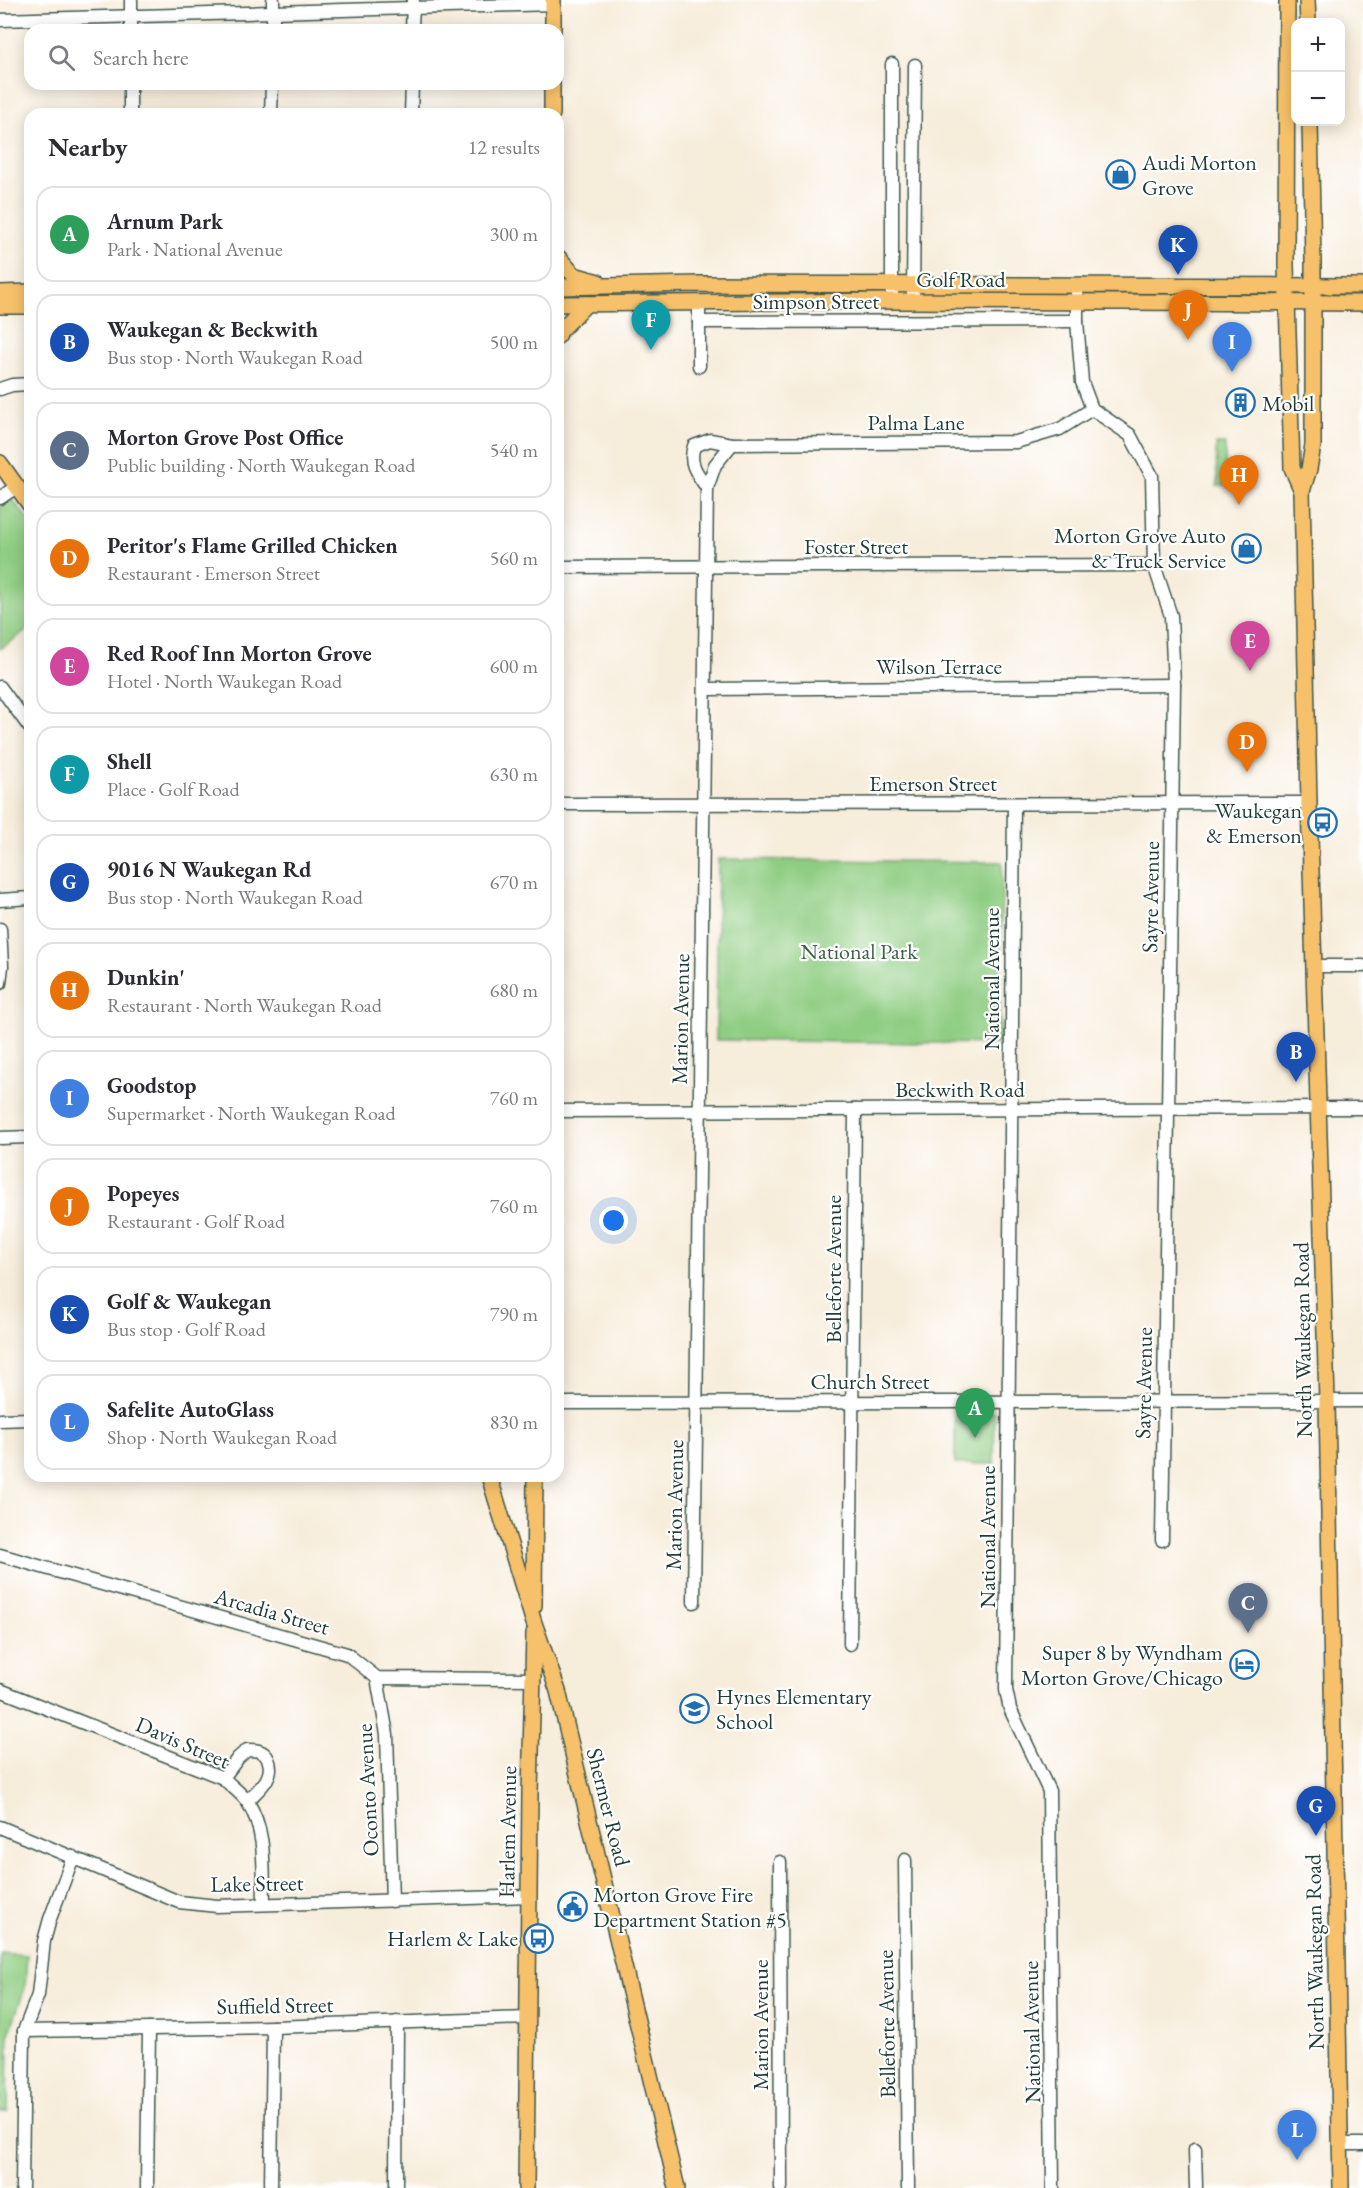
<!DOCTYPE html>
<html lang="en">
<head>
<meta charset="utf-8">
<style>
	body { margin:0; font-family:"EB Garamond",serif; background:#f2f2f3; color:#2b2b33 }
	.controls { position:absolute; right:18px; top:18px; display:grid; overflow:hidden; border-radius:12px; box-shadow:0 3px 15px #0003 }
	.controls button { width:54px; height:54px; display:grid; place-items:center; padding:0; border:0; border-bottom:2px solid #e1e1e2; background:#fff; color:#2b2b33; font:30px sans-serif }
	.you { position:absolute; left:614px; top:1221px; width:21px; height:21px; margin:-15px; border:4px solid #fff; border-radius:50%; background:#1a73e8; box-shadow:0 0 0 9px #1a73e833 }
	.badge { display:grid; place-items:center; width:39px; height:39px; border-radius:50%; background:#d93025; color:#fff; font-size:20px; font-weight:700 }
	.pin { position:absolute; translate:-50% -50px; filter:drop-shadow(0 2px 3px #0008) }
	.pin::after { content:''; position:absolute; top:32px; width:21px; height:18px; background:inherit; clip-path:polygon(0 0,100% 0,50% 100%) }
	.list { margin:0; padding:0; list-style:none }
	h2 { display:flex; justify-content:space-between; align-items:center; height:78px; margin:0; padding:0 24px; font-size:26px }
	h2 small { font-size:20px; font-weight:400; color:#7c7c81 }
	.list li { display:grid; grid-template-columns:39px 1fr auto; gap:18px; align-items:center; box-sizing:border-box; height:96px; margin:0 12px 12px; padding:0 12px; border:2px solid #e1e1e2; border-radius:18px }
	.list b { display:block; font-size:22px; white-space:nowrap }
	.list p { margin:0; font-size:20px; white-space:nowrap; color:#7c7c81 }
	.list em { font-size:20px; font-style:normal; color:#7c7c81 }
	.icon { flex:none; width:33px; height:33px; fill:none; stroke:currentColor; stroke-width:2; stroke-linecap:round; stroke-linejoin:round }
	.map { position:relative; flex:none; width:1363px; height:2188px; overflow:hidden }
	.search { position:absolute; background:#fff; box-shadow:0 3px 15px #0003; left:24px; top:24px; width:540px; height:66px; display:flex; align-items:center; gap:15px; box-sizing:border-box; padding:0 21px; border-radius:18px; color:#7c7c81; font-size:22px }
	.panel { position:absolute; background:#fff; box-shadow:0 3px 15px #0003; left:24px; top:108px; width:540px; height:1374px; border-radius:18px }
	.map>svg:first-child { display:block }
</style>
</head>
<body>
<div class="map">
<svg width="1363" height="2188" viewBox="0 0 1363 2188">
	<rect width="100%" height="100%" fill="#fff"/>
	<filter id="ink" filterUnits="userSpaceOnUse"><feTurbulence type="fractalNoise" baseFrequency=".0167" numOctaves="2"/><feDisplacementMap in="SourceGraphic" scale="12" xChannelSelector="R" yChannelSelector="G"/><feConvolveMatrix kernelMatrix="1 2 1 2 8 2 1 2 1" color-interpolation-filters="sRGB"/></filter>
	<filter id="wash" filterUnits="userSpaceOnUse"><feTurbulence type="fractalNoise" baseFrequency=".008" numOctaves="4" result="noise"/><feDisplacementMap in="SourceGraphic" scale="24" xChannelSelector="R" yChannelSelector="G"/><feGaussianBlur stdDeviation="1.35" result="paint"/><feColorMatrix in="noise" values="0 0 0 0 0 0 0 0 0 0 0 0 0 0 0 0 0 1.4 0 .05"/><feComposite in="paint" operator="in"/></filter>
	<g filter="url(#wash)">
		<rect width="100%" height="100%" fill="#f7eddb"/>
		<g fill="#8fcd82" stroke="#57855b" stroke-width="1.5">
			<polygon points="1216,444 1225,444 1226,486 1217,486"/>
			<polygon points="12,499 30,522 30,628 0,649 0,505"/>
			<polygon points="718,859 1002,862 1000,1044 716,1040"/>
			<polygon points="955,1412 995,1412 994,1464 955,1464"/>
			<polygon points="0,1953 27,1955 25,1988 9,2034 8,2112 0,2112"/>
		</g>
	</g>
	<g filter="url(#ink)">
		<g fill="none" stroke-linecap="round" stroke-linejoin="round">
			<defs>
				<g id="minor">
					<polyline points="0,20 553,4"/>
					<polyline points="131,30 131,0"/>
					<polyline points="273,30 273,0"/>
					<polyline points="412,30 413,1"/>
					<polyline points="130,114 130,84"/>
					<polyline points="271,114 272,84"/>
					<polyline points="411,114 412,84"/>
					<polyline points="1077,285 1077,321 1082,382 1092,409 1130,435 1152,476 1154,565 1171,616 1174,685 1162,1540"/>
					<polyline points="892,301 892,64"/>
					<polyline points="913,301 915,65"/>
					<polyline points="699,322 1077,321"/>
					<polyline points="699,366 699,304"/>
					<polyline points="0,389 12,385 30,384"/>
					<path d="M707,488C697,473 688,464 694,446L710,440L732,444L1016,442L1060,429L1092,409"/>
					<polyline points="0,498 16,487"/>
					<polyline points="558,567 1154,565"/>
					<polyline points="0,687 30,728"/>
					<polyline points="705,689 1174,685"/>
					<polyline points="558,804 1309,803"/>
					<polyline points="1014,804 1006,1690 1010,1709 1049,1791 1053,2188"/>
					<polyline points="0,900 30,898"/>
					<polyline points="0,929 2,966 0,983"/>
					<polyline points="1314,966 1363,966"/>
					<polyline points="558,1111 1363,1108"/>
					<polyline points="0,1138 30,1137"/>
					<polyline points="558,1403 1363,1401"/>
					<polyline points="0,1420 30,1419"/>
					<polyline points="0,1555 347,1654 377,1678 532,1679"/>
					<polyline points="694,1602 707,488 715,465 732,444"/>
					<polyline points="850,1644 855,1110"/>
					<polyline points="377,1678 387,1734 392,1901"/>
					<path d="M0,1690L223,1778C230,1785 241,1793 247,1801C267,1831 263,1870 264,1904"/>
					<path d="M223,1778L238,1758L247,1750C256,1750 264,1750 268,1759C276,1777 258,1790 247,1801"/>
					<polyline points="0,1827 179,1902 217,1906 529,1896"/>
					<polyline points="905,1860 908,2188"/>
					<polyline points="780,1862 781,2188"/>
					<polyline points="24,2031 273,2027 527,2018"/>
					<polyline points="1340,2144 1363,2144"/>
					<polyline points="1195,2149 1196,2188"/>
					<polyline points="22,2188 24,2031 38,1995 44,1941 50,1919 73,1857"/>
					<polyline points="147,2188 149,2029"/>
					<polyline points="271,2188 273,2027"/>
					<polyline points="396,2188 397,2022"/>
				</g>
				<g id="major">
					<polyline points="1287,0 1286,265 1292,468 1302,491"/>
					<polyline points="1307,0 1308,22"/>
					<polyline points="553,30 553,0"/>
					<polyline points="552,114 552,84"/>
					<polyline points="1310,122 1313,260 1313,445 1309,469 1302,491 1309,803 1327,1401 1341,2188"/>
					<polyline points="558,257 574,275 598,282"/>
					<polyline points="558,287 699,284 1363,286"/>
					<polyline points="0,293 30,292"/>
					<polyline points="558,304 892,301 1363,303"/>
					<polyline points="0,306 30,306"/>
					<polyline points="558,336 560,331 586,304"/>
					<polyline points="0,463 30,505"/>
					<polyline points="489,1476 534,1623 558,1691 677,2188"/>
					<polyline points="534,1606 535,1476"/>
					<polyline points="526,2188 530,1794 534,1633"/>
				</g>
			</defs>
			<use href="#minor" stroke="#3f574d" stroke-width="15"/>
			<use href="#major" stroke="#3f574d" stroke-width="18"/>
			<use href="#minor" stroke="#fff" stroke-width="12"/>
			<use href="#major" stroke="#f6c16b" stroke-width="15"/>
		</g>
	</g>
	<defs>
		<symbol id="shop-ring" viewBox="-11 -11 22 22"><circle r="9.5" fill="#fff" stroke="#1f6fb2" stroke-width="1.5"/><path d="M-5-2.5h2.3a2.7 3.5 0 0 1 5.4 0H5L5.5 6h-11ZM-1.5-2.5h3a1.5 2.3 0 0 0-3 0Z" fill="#1f6fb2"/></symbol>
		<symbol id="building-ring" viewBox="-11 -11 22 22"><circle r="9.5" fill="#fff" stroke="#1f6fb2" stroke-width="1.5"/><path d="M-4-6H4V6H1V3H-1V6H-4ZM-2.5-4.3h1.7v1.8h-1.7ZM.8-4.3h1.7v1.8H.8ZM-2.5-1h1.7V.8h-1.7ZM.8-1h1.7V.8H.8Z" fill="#1f6fb2"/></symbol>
		<symbol id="bus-ring" viewBox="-11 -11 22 22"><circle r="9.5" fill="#fff" stroke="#1f6fb2" stroke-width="1.5"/><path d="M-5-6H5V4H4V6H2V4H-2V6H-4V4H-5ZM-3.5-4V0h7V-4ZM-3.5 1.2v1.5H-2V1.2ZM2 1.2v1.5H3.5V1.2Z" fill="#1f6fb2"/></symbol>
		<symbol id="hotel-ring" viewBox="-11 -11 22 22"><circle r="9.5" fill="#fff" stroke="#1f6fb2" stroke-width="1.5"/><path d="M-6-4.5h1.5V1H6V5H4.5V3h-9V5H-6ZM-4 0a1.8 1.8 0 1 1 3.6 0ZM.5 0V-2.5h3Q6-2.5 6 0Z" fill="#1f6fb2"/></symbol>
		<symbol id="school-ring" viewBox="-11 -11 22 22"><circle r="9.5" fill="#fff" stroke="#1f6fb2" stroke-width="1.5"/><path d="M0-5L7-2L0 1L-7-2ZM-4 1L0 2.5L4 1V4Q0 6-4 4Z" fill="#1f6fb2"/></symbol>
		<symbol id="civic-ring" viewBox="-11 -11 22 22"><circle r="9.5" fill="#fff" stroke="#1f6fb2" stroke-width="1.5"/><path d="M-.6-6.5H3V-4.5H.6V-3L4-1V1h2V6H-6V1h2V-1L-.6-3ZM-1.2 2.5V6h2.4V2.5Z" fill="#1f6fb2"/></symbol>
	</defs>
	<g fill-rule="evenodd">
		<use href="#shop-ring" x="1104" y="158" width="33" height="33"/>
		<use href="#building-ring" x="1224" y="386" width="33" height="33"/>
		<use href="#shop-ring" x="1230" y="532" width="33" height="33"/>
		<use href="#bus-ring" x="1306" y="806" width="33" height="33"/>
		<use href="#hotel-ring" x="1228" y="1648" width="33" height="33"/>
		<use href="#school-ring" x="678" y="1692" width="33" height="33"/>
		<use href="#civic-ring" x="556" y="1890" width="33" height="33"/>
		<use href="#bus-ring" x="522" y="1922" width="33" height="33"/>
	</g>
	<g text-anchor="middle" stroke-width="4.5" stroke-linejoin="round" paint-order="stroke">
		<g font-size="22" fill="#1f3d34" stroke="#fff" text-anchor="start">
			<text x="1142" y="170">Audi Morton<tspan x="1142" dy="25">Grove</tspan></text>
			<text x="1262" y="411">Mobil</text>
			<text x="1226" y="543" text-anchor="end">Morton Grove Auto<tspan x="1226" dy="25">&amp; Truck Service</tspan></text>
			<text x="1302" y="818" text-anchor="end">Waukegan<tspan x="1302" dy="25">&amp; Emerson</tspan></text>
			<text x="1223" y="1660" text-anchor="end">Super 8 by Wyndham<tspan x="1223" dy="25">Morton Grove/Chicago</tspan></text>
			<text x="716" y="1704">Hynes Elementary<tspan x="716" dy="25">School</tspan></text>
			<text x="593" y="1902">Morton Grove Fire<tspan x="593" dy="25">Department Station #5</tspan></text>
			<text x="518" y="1946" text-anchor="end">Harlem &amp; Lake</text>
		</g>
		<g font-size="22" fill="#1f3d34" stroke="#fff">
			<text x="961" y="287">Golf Road</text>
			<text x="816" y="309">Simpson Street</text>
			<text x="916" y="430">Palma Lane</text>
			<text x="856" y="554">Foster Street</text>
			<text x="939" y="674">Wilson Terrace</text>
			<text x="933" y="791">Emerson Street</text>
			<text transform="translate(1150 897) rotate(-89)" y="8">Sayre Avenue</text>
			<text transform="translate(991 979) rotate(-90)" y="8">National Avenue</text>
			<text transform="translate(680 1019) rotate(-89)" y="8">Marion Avenue</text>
			<text x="960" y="1097">Beckwith Road</text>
			<text transform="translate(833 1269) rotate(-90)" y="8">Belleforte Avenue</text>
			<text transform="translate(1302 1340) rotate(-91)" y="8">North Waukegan Road</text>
			<text x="870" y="1389">Church Street</text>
			<text transform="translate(1143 1383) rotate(-89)" y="8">Sayre Avenue</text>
			<text transform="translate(674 1505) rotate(-89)" y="8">Marion Avenue</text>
			<text transform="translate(987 1537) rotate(-90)" y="8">National Avenue</text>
			<text transform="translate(272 1611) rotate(16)" y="8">Arcadia Street</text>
			<text transform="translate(183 1742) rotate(23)" y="8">Davis Street</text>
			<text transform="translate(367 1790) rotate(-93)" y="8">Oconto Avenue</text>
			<text transform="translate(609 1807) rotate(76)" y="8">Shermer Road</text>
			<text transform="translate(507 1832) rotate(-89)" y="8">Harlem Avenue</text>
			<text transform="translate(257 1883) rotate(-1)" y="8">Lake Street</text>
			<text transform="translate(1314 1952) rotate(-91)" y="8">North Waukegan Road</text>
			<text transform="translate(275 2005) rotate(-1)" y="8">Suffield Street</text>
			<text transform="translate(886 2024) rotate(-91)" y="8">Belleforte Avenue</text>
			<text transform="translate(760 2025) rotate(-90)" y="8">Marion Avenue</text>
			<text transform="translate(1031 2032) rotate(-91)" y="8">National Avenue</text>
		</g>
		<g font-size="22" fill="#3b6148" stroke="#fff">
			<text x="859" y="959">National Park</text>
		</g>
	</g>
</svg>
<div class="controls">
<button>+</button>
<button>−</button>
</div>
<div class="you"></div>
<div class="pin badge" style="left:975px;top:1438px;background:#2e9e5b">A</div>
<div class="pin badge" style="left:1296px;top:1082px;background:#1a4fb4">B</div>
<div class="pin badge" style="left:1248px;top:1633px;background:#5c6f8a">C</div>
<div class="pin badge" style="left:1247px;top:772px;background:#e8710a">D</div>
<div class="pin badge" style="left:1250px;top:671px;background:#d1479c">E</div>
<div class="pin badge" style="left:651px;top:350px;background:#0f9aa8">F</div>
<div class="pin badge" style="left:1316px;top:1836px;background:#1a4fb4">G</div>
<div class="pin badge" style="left:1239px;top:505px;background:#e8710a">H</div>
<div class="pin badge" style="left:1232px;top:372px;background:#3f7fe0">I</div>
<div class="pin badge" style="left:1188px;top:340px;background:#e8710a">J</div>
<div class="pin badge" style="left:1178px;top:275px;background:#1a4fb4">K</div>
<div class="pin badge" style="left:1297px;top:2160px;background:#3f7fe0">L</div>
<div class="search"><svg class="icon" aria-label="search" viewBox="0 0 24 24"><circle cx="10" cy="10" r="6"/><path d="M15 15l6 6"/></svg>Search here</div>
<section class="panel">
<h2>Nearby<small>12 results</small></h2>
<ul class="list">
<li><span class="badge" style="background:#2e9e5b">A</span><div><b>Arnum Park</b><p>Park · National Avenue</p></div><em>300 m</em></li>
<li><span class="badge" style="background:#1a4fb4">B</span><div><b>Waukegan &amp; Beckwith</b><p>Bus stop · North Waukegan Road</p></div><em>500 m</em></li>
<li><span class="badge" style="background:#5c6f8a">C</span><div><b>Morton Grove Post Office</b><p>Public building · North Waukegan Road</p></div><em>540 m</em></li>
<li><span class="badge" style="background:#e8710a">D</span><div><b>Peritor's Flame Grilled Chicken</b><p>Restaurant · Emerson Street</p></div><em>560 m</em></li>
<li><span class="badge" style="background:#d1479c">E</span><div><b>Red Roof Inn Morton Grove</b><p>Hotel · North Waukegan Road</p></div><em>600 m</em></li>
<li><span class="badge" style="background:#0f9aa8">F</span><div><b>Shell</b><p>Place · Golf Road</p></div><em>630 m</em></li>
<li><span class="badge" style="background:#1a4fb4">G</span><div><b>9016 N Waukegan Rd</b><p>Bus stop · North Waukegan Road</p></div><em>670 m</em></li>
<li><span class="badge" style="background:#e8710a">H</span><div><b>Dunkin'</b><p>Restaurant · North Waukegan Road</p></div><em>680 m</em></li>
<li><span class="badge" style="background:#3f7fe0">I</span><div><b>Goodstop</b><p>Supermarket · North Waukegan Road</p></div><em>760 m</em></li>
<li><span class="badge" style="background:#e8710a">J</span><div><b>Popeyes</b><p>Restaurant · Golf Road</p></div><em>760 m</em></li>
<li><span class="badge" style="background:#1a4fb4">K</span><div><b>Golf &amp; Waukegan</b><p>Bus stop · Golf Road</p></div><em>790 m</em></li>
<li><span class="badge" style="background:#3f7fe0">L</span><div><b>Safelite AutoGlass</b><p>Shop · North Waukegan Road</p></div><em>830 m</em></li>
</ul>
</section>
</div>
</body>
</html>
